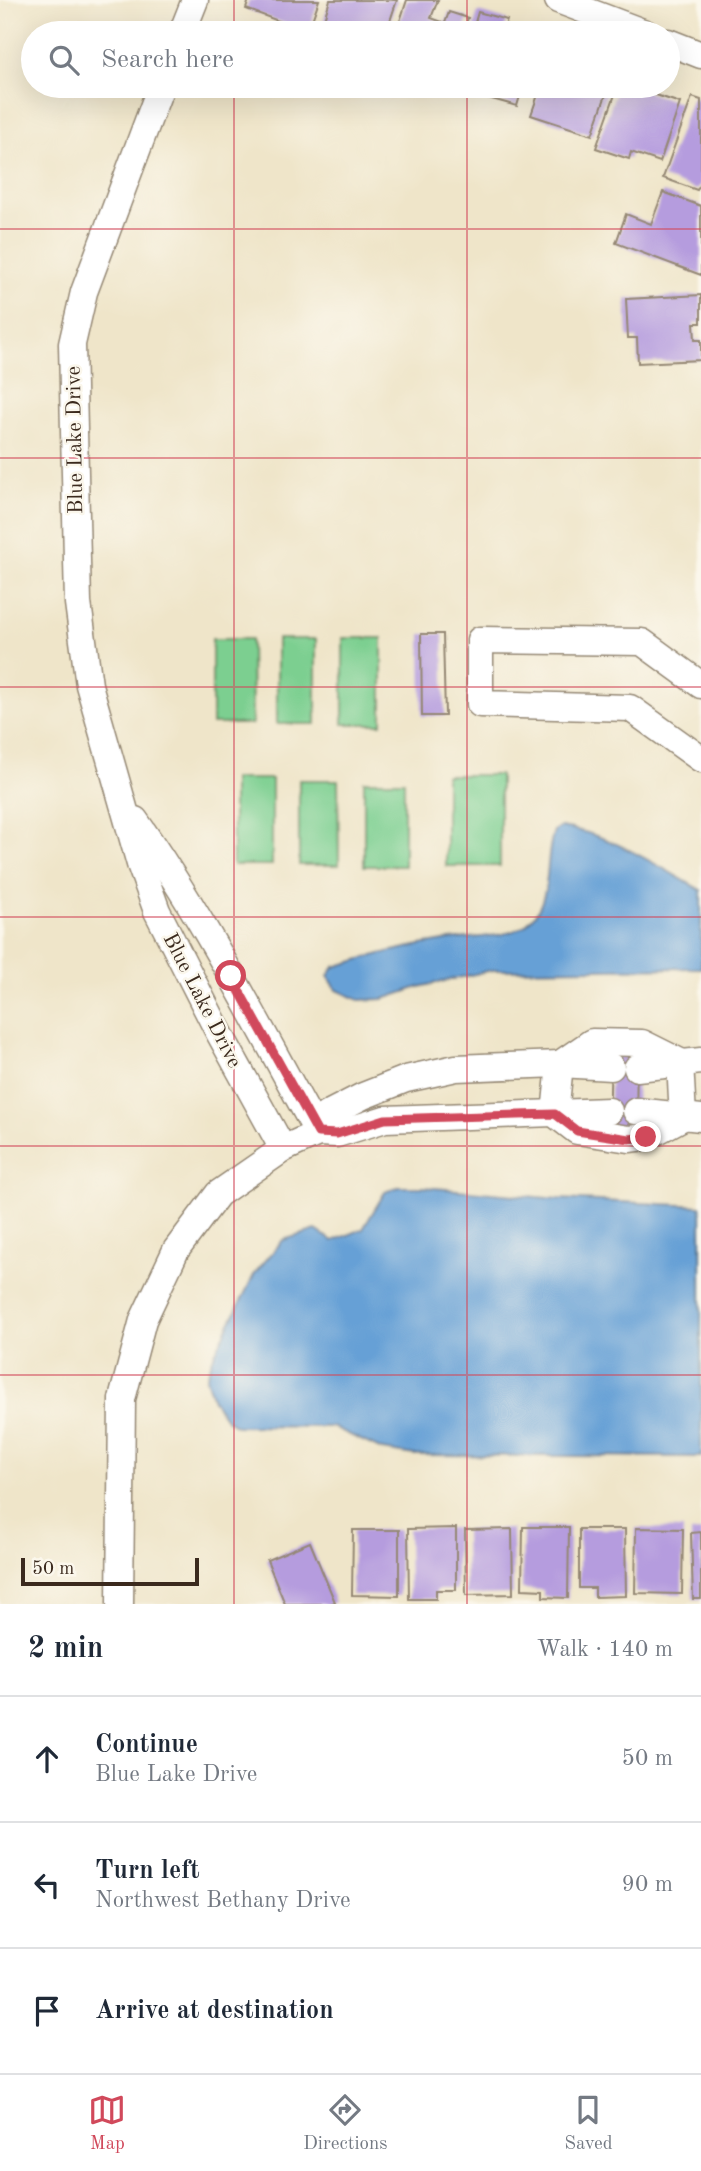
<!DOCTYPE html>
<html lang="en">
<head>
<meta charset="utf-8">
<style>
	body { margin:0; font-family:"Old Standard TT",serif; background:#f2f2f3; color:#1f2937 }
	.scale { position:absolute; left:21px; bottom:18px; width:178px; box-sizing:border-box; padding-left:7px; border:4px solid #3b2a1e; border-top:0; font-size:19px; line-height:24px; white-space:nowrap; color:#3b2a1e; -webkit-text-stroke:5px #fbf7ec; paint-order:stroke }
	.stop { position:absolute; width:21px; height:21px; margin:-16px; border:5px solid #d1495b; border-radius:50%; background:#fff }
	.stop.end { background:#d1495b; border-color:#fff; box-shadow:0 2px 7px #0008 }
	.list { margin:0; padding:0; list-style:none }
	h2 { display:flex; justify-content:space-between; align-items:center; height:91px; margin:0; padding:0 28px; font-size:30px }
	h2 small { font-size:23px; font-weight:400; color:#747a83 }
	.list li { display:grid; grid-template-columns:46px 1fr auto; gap:21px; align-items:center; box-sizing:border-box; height:126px; padding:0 28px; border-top:2px solid #e0e1e3 }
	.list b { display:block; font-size:26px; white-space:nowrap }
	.list p { margin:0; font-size:23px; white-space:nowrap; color:#747a83 }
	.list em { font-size:23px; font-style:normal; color:#747a83 }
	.icon { flex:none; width:38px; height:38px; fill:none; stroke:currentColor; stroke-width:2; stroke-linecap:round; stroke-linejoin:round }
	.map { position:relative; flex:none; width:701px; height:1604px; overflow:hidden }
	.search { position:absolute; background:#fff; box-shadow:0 7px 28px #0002; left:21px; right:21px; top:21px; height:77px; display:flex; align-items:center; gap:18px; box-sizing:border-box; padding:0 24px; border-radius:38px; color:#747a83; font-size:26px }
	.sheet { height:469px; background:#fff }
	nav { display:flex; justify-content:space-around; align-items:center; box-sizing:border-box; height:98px; border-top:2px solid #e0e1e3; background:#fff; font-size:19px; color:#747a83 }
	nav a { display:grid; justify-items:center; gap:4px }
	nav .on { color:#d1495b }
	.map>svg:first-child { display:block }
</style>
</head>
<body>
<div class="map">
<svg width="701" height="1604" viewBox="0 0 701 1604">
	<rect width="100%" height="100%" fill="#fbf7ec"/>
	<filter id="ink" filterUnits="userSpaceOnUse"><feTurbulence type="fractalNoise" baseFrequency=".0143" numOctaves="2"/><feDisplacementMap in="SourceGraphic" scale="14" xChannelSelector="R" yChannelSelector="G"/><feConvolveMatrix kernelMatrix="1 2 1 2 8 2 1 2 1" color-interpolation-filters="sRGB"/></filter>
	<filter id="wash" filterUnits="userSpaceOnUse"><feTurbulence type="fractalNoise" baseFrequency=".00686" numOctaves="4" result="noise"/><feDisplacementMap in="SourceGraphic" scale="28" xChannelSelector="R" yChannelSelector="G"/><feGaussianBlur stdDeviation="1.57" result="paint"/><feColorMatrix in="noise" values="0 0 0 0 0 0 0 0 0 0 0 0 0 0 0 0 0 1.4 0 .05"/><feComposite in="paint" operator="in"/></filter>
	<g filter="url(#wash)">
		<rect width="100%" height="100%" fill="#efe5c9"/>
		<g fill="#7ccf90" stroke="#5c7c57" stroke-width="2">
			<rect x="343" y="638" width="39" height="86"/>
			<polygon points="212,639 251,639 252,724 212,724"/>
			<rect x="277" y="639" width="39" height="85"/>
			<rect x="446" y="775" width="54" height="91"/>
			<rect x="233" y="779" width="39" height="86"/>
			<polygon points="299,780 338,780 339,865 299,865"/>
			<rect x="364" y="781" width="40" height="85"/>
		</g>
		<g fill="#66a0d6" stroke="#50657a" stroke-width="2">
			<path d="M561,827C609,833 659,867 701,890V968L492,970L419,987L384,999L359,1000L337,990L328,976L334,967C372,955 410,946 450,940C474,936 502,939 524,926C528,923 535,915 538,910C551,887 545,854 554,831Z"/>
			<polygon points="398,1187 423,1187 559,1199 701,1206 701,1457 415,1455 382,1450 333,1427 237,1426 226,1419 213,1400 206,1378 215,1353 255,1273 283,1240 316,1230 333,1241 363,1229 385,1192"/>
		</g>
		<g id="blocks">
			<g fill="#b59cde">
				<polygon points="249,0 319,0 308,32 246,9"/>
				<polygon points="330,0 397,0 386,33 325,33 320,32"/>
				<polygon points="407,0 438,0 431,18 445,23 449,12 468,18 463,33 396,33"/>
				<polygon points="478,12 507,20 503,33 472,33"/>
				<polygon points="457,86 523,86 517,106 456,89"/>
				<polygon points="541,86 609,86 592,135 531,115"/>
				<polygon points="618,86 649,86 647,92 680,103 660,162 631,152 629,159 596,148"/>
				<polygon points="692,97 701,100 701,184 697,190 663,178"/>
				<polygon points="663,192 701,206 701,275 616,243 626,214 651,224"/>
				<polygon points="701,295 701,323 694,323 695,340 701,340 701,360 638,363 637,338 628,338 626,299"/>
				<polygon points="421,634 443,634 445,716 422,716"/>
				<polygon points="611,1052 637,1053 636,1130 609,1130"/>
				<polygon points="523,1527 569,1527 568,1598 543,1597 543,1590 522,1589"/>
				<polygon points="456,1528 456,1590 436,1590 436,1599 409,1599 408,1529"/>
				<polygon points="636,1528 683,1529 682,1594 635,1593"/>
				<polygon points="512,1529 513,1594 466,1595 465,1530"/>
				<polygon points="579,1529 625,1529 626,1596 595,1597 595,1588 579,1588"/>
				<polygon points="353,1530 399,1530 399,1596 352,1595"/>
				<polygon points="701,1532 701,1599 693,1599 691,1533"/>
				<polygon points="310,1542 335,1602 330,1604 285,1604 267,1560"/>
			</g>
		</g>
	</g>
	<g filter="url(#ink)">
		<use href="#blocks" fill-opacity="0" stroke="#958874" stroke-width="2"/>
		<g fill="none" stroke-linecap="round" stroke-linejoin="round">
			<defs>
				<g id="minor">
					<polyline points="558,0 645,33"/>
					<polyline points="182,33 195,0"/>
					<polyline points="668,42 701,55"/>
					<polyline points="161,86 84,292 72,344 78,603 89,685 140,864 157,911 217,1029 283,1149"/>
					<polyline points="701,685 642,642 480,640 480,704 630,708 701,759"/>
					<path d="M135,820C205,919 259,1028 318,1133"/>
					<polygon points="592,1042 642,1043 680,1062 683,1117 646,1137 629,1139 577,1131 555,1114 560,1064"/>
					<polyline points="637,1068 701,1061"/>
					<polyline points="636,1111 701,1118"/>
					<polyline points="318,1133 326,1115 363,1096 406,1079 456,1068 560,1064 611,1067"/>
					<polyline points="120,1604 122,1399 143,1320 176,1250 218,1194 283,1149 318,1133 337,1134 385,1119 609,1111"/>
				</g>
			</defs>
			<use href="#minor" stroke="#958874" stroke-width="29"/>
			<use href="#minor" stroke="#fff" stroke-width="26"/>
		</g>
	</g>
	<g fill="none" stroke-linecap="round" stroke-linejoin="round" filter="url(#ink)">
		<polyline stroke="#d1495b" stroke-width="9" points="231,976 318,1133 337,1134 385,1119 555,1114 577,1131 629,1139 646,1137"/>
	</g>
	<path fill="none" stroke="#d1495b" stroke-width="2" stroke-opacity="0.55" d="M234,0V33M467,0V33M234,86V1604M467,86V1604M0,229H701M0,458H701M0,687H701M0,917H701M0,1146H701M0,1375H701"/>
	<g text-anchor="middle" stroke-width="5" stroke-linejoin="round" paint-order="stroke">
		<g font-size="21" fill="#3b2a1e" stroke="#fbf7ec">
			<text transform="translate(74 440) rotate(-91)" y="7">Blue Lake Drive</text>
			<text transform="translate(203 1000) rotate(63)" y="7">Blue Lake Drive</text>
		</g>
	</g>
</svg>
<div class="scale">50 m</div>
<div class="stop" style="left:231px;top:976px"></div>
<div class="stop end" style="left:646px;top:1137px"></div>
<div class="search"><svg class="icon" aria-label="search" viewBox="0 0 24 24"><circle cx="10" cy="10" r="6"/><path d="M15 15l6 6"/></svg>Search here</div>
</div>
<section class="sheet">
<h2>2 min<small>Walk · 140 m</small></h2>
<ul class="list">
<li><svg class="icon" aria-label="ahead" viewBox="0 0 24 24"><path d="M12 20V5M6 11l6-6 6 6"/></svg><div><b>Continue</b><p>Blue Lake Drive</p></div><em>50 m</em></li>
<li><svg class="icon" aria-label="left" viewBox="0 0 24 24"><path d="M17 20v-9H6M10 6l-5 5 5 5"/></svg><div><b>Turn left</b><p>Northwest Bethany Drive</p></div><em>90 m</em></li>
<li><svg class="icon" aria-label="arrive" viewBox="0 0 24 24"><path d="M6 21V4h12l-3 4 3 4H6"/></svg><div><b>Arrive at destination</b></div></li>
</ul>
</section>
<nav>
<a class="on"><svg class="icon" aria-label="map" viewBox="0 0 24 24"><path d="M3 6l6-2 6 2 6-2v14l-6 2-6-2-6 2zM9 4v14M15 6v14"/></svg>Map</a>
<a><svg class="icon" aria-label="directions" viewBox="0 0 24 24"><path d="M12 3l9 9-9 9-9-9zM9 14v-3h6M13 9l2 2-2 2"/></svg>Directions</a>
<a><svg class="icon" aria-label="saved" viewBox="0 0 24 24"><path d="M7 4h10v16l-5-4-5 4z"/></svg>Saved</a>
</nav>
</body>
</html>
